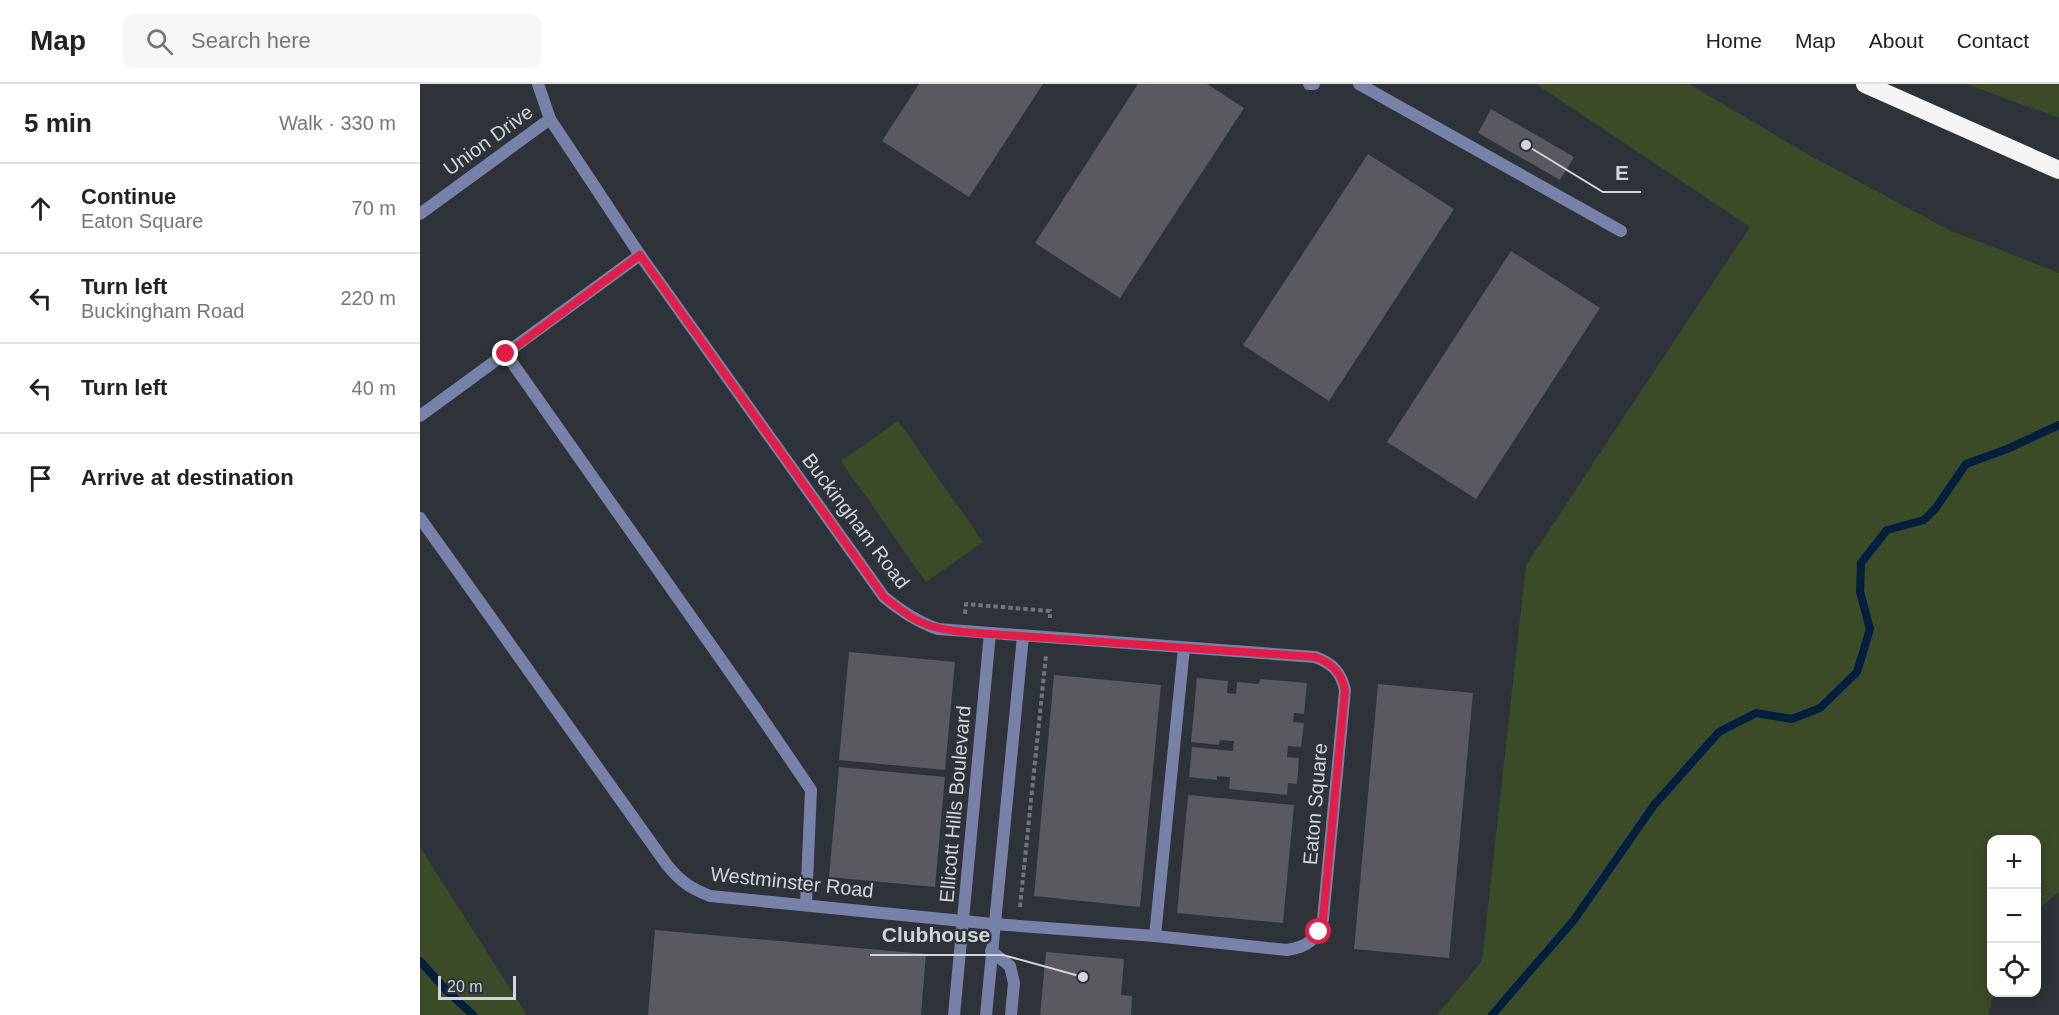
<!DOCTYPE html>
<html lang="en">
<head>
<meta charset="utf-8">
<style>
	body { margin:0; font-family:Arial,sans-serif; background:#f6f6f6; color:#222 }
	.controls { position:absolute; right:18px; bottom:18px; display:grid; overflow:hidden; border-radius:12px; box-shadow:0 3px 15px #0003 }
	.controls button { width:54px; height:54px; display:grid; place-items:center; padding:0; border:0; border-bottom:2px solid #e0e0e0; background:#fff; color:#222; font:30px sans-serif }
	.scale { position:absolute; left:18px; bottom:15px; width:78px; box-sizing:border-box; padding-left:6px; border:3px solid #d1d4d8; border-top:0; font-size:16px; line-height:21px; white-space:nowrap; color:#d1d4d8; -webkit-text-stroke:4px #2d3338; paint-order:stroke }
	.stop { position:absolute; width:18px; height:18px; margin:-14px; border:4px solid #e11d48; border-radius:50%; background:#fff }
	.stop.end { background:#e11d48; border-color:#fff; box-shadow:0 2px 6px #0008 }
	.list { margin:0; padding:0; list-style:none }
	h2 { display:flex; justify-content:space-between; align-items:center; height:78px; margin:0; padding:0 24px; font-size:26px }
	h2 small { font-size:20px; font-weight:400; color:#767676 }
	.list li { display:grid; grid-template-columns:39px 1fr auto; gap:18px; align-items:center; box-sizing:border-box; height:90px; padding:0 24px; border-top:2px solid #e0e0e0 }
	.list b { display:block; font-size:22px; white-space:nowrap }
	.list p { margin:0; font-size:20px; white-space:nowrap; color:#767676 }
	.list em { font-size:20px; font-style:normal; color:#767676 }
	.icon { flex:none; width:33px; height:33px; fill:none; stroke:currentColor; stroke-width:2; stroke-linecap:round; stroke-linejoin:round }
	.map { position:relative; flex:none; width:1639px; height:931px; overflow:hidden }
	header { display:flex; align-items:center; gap:36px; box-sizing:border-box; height:84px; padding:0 30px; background:#fff; border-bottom:2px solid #e0e0e0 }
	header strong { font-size:28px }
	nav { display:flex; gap:33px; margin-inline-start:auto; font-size:21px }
	.search { width:420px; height:54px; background:#f6f6f6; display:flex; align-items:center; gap:15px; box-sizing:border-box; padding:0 21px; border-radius:12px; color:#767676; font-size:22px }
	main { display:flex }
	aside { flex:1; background:#fff }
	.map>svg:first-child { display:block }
</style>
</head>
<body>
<header>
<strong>Map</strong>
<div class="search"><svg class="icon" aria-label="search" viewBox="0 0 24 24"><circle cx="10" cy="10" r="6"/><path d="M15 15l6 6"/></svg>Search here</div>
<nav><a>Home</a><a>Map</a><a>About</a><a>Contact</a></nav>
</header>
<main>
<aside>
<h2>5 min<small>Walk · 330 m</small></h2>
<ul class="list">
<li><svg class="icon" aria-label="ahead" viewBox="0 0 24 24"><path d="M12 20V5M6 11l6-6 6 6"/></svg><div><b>Continue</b><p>Eaton Square</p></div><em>70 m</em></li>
<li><svg class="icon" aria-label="left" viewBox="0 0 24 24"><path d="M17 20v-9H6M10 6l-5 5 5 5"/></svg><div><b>Turn left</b><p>Buckingham Road</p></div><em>220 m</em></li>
<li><svg class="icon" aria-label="left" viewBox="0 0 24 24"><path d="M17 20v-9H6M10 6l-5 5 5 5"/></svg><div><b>Turn left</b></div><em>40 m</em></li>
<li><svg class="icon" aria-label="arrive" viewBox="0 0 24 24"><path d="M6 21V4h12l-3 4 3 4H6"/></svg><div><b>Arrive at destination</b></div></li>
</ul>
</aside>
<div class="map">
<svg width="1639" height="931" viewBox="0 0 1639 931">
	<rect width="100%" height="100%" fill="#2d3338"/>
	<g fill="#3c4b27">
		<polygon points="1116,0 1269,0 1389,71 1529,146 1639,189 1639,808 1617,826 1616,756 1572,756 1572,908 1574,909 1568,931 1017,931 1062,877 1106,481 1330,143"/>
		<polygon points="1547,0 1639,0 1639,34 1557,4"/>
		<polygon points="478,337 563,458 506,498 421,377"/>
		<polygon points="0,763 107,931 0,931"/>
	</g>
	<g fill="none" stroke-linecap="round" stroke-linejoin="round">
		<g stroke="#021f3e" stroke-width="8">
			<polyline points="0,877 25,905 53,931"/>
			<polyline points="1072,931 1154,836 1234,721 1299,648 1336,629 1372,635 1400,624 1437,588 1450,545 1440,508 1441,479 1467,446 1504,436 1515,425 1546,380 1587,365 1639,341"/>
		</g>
	</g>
	<g fill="#595960">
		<polygon points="499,0 623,0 549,113 462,57"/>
		<polygon points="718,0 787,0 824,24 700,214 615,159"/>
		<polygon points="1071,25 1154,73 1140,96 1058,49"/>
		<polygon points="948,70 1034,125 909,317 823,261"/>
		<polygon points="1091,167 1180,224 1056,415 967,358"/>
		<polygon points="429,568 535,578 525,686 419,676"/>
		<polygon points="634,591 741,601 720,823 614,812"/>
		<polygon points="777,594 808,597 807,609 816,610 817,598 839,600 840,595 887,599 884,630 874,629 873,638 884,639 881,663 868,662 867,673 879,674 877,700 868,699 867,711 809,705 810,693 797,692 797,696 769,693 772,663 813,667 814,657 800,656 799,661 771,658"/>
		<polygon points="958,600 1053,609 1029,874 934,865"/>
		<polygon points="419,683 525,693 515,803 409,793"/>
		<polygon points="768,711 874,721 863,839 757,829"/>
		<polygon points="235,846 506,870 501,931 228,931"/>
		<polygon points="626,868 704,875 701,911 712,912 711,931 620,931"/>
	</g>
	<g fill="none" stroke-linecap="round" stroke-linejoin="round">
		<g stroke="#6f7478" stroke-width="4" stroke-dasharray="4.5 3" stroke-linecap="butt">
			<polyline points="545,530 546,520 630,527 630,534"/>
			<polyline points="600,823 626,571"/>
		</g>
		<g stroke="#7881a7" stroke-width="12">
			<polyline points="889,0 894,0"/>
			<polyline points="86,270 336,625 391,706 386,820"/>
			<polyline points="0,332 220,171"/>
			<polyline points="735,852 764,564"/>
			<polyline points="571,867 590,882 594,899 591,931"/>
		</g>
		<g stroke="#7881a7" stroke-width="12">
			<polyline points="939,0 1201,147"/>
			<polyline points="0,130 130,35"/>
			<path d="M0,434L247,781C261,798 270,804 290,812L573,840L735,852L867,866C888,863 897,855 903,835L925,606C921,588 912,579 895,573L518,545C497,538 481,527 464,513L220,171L130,35L118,0"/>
			<polyline points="534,931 570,549"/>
			<polyline points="566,931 603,552"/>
		</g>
		<polyline stroke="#f4f4f4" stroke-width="18" points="1445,0 1639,86"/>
	</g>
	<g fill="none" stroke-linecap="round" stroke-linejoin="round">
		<path stroke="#e11d48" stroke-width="8" d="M86,270L220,171L464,513C494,537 505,544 543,548L895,573C912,579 921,588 925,606L903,835L899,848"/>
	</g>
	<g text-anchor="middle" stroke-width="4.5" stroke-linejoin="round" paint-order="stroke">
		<g font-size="20" fill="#d1d4d8" stroke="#2d3338">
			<text transform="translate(68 56) rotate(-36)" y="7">Union Drive</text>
			<text transform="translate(436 437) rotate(53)" y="7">Buckingham Road</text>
			<text transform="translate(535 720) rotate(-85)" y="7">Ellicott Hills Boulevard</text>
			<text transform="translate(895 720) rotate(-85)" y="7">Eaton Square</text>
			<text transform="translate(372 798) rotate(6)" y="7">Westminster Road</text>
		</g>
	</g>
	<path fill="none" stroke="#d1d4d8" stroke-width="2" d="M1106 61L1183 108H1221M663 893L583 871H450"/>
	<g fill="#d1d4d8" stroke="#2d3338" stroke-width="2">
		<circle cx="1106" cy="61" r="6"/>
		<circle cx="663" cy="893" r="6"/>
	</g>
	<g font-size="21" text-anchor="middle" font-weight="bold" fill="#d1d4d8" stroke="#2d3338" stroke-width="4.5" stroke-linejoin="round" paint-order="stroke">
		<text x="1202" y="96">E</text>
		<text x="516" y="858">Clubhouse</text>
	</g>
</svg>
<div class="controls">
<button>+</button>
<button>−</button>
<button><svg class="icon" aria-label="locate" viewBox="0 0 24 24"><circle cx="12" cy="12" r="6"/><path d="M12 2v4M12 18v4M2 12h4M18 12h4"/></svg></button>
</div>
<div class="scale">20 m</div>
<div class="stop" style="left:899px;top:848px"></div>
<div class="stop end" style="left:86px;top:270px"></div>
</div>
</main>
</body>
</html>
